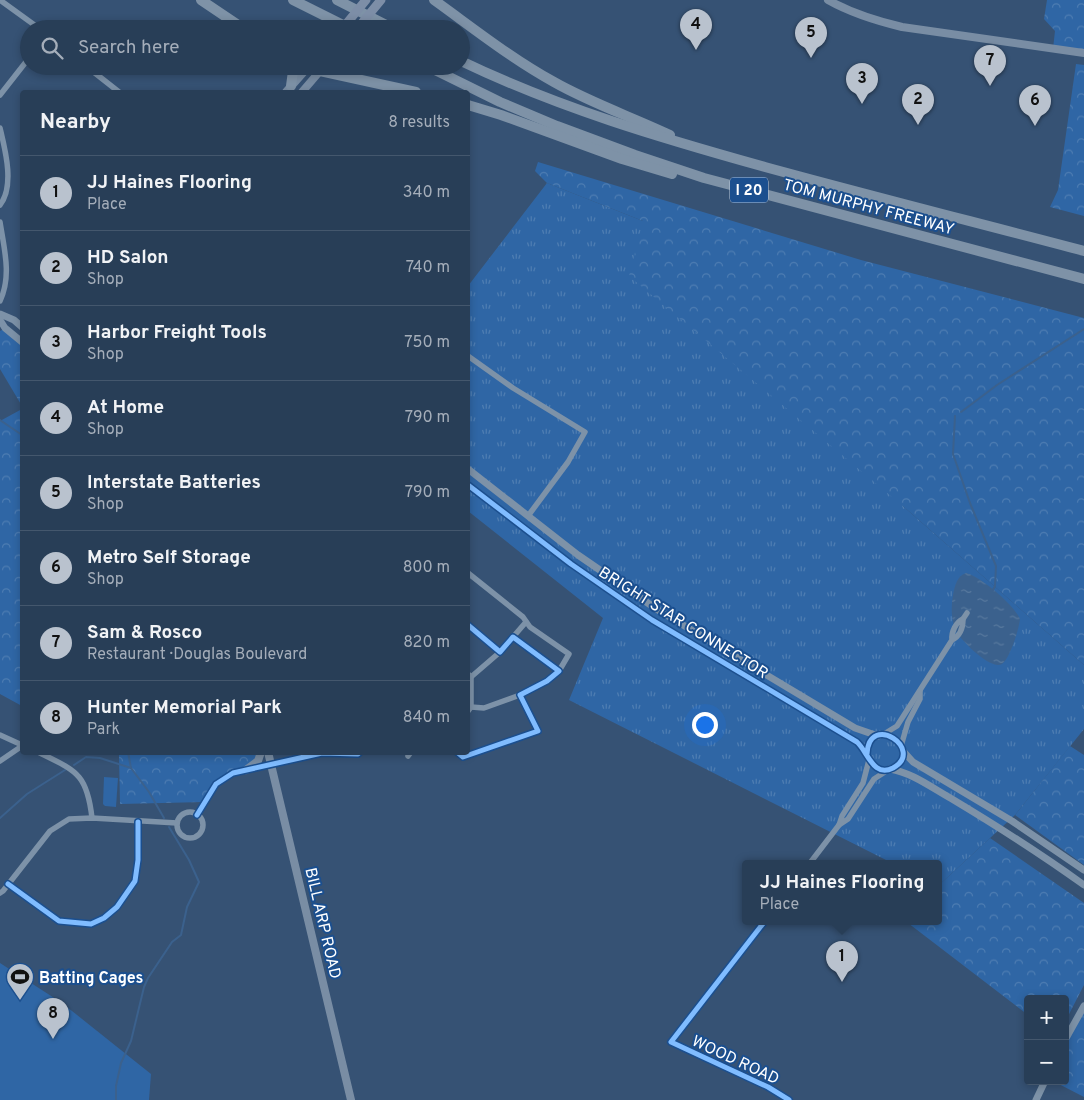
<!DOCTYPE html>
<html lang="en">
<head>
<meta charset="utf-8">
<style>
	body { margin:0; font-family:Overpass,sans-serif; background:#30455d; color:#f1f3f6 }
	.controls { position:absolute; right:15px; bottom:15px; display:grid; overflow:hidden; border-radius:5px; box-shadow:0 2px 8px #0003 }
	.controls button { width:45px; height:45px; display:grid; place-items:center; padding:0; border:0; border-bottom:1px solid #44576d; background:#283e57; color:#f1f3f6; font:25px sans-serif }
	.you { position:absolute; left:704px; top:724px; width:18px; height:18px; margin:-12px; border:4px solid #fff; border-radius:50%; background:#1a73e8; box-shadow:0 0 0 8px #1a73e833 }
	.badge { display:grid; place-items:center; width:32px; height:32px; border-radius:50%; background:#b9c2ce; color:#111; font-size:16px; font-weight:700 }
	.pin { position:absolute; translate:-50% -41px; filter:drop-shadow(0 1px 2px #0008) }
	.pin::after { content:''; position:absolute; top:26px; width:18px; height:15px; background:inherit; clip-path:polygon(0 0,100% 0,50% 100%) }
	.popup { position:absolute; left:742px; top:860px; width:200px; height:65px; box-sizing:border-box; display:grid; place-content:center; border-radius:5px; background:#283e57; filter:drop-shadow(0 1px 4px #0005); font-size:16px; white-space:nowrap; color:#a5aeba }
	.popup b { font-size:19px; color:#f1f3f6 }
	.popup::after { content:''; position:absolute; left:50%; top:100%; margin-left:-10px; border:10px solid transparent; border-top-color:#283e57 }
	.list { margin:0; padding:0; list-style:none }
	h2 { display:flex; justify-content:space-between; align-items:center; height:65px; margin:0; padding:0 20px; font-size:21px }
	h2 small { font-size:16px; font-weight:400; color:#a5aeba }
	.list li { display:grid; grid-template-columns:32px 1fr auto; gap:15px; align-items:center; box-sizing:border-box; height:75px; padding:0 20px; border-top:1px solid #44576d }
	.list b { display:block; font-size:19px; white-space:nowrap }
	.list p { margin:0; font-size:16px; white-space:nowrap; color:#a5aeba }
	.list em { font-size:16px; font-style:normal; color:#a5aeba }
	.icon { flex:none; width:28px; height:28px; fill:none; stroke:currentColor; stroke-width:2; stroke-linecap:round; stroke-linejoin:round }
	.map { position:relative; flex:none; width:1084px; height:1100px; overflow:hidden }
	.search { position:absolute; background:#283e57; box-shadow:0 2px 8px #0003; left:20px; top:20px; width:450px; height:55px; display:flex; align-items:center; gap:12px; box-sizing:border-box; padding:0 18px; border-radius:28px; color:#a5aeba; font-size:19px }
	.panel { position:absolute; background:#283e57; box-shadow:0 2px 8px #0003; left:20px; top:90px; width:450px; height:665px; border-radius:5px }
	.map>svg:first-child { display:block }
</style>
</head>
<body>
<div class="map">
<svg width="1084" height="1100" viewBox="0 0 1084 1100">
	<defs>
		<pattern id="grass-tufts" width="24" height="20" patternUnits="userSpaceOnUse" patternTransform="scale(1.25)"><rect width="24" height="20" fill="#2f66a5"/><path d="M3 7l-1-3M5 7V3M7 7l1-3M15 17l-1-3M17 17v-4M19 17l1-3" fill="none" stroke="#4e7db2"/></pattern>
		<pattern id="forest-crowns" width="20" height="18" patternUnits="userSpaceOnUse" patternTransform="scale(1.25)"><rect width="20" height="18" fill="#2f66a5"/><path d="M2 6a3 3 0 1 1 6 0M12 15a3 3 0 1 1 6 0" fill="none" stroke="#4e7db2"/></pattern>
		<pattern id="water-ripples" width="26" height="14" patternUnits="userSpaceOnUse" patternTransform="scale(1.25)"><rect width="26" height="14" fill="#3b618d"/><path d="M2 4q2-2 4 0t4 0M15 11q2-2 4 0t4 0" fill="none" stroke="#58799e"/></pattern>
	</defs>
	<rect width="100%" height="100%" fill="#365274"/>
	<polygon fill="url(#grass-tufts)" points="547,183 643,221 904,507 1084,665 1084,729 1015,815 938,886 938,863 892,863 569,700 603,618 468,511 468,286"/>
	<g fill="url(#forest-crowns)">
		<polygon points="1047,0 1084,0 1084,53 1053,49 1055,31 1044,19"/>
		<polygon points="1076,64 1084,65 1084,216 1050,207 1058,190"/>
		<polygon points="538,162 861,260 1084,318 1084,665 904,507 629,276 643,221 547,183 535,171"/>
		<polygon points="5,328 22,342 22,406 0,369 0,331"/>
		<polygon points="22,409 22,706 0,694 0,421"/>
		<polygon points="1070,746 1084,755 1084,865 1015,815"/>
		<polygon points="261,752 258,761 216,784 204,802 120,804 119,755 114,753"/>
		<polygon points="990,838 1084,903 1084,985 1065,1022 1065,999 1028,999 1028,1015 908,923 910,921 938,921 938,886"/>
		<polygon points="1084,1008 1084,1097 1053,1081 1065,1081 1065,1043"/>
	</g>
	<g fill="#2f66a5">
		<polygon points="104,777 118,778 116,807 105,806 103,804"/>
		<polygon points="0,963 62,1003 151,1074 149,1100 0,1100"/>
	</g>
	<path fill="url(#water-ripples)" d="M966,573C980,576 1014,605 1020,619C1019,629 1010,658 1002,664C991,671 959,639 955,629C951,618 951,606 953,595C955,585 957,576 966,573Z"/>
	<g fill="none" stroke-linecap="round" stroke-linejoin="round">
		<g stroke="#3b618d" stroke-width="2">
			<polyline points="961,412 997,385 1084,329"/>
			<polyline points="955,416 953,454 970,503 996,566 995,586 993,590"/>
			<polyline points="0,420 22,435"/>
			<polyline points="128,752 131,768 149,792 164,818"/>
			<polyline points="74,765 86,757 100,758 131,768"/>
			<polyline points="0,818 27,794 65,770"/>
			<polyline points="116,1100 116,1086 121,1063 131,1041 144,987 148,978 172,942 181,935 187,907 199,882 189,860 169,827"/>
		</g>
		<g stroke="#7d92a8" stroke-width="5.5">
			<polyline points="0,0 40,29"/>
			<polyline points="86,66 119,92"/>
			<polyline points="0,95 29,58"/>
			<path d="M0,128C5,149 15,186 0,205"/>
			<path d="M0,222C4,248 12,276 0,301"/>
			<polyline points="468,356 513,388 585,432 568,462 528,516"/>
			<polyline points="468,573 523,617 530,627 569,654 559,671"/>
			<polyline points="963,619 967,613"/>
			<polyline points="513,637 526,622"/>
			<polyline points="468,674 471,677 471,707 468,711"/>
			<polyline points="471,677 500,652"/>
			<polyline points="471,707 484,708 520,695"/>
			<path d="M884,734L897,726L952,640C960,636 963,628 963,619C956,622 951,632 952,640"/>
			<polyline points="0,735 22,745"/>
			<polyline points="901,746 908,722 920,699 920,691"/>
			<path d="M38,752C76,771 87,773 92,818"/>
			<polyline points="457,752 463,757 538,731 520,695 547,681 559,671 513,637 500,652 468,625"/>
			<polyline points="408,756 411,752"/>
			<polyline points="869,760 863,783 842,816 839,825 848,819 874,779 888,770"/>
			<polyline points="0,761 22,746"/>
			<circle cx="190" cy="825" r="13"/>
			<polyline points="197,815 216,784 233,773 322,753 358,754 360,752"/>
			<polyline points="810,863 839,825"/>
			<polyline points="8,884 59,921 91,924 104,918 117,907 135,881 138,860 138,822"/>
			<polyline points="0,893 3,891 50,831 69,819 92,818 177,823"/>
			<polyline points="765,921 671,1042 768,1087 789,1100"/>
		</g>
		<g stroke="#7d92a8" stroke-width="7">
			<polyline points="0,314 14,320 22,327"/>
			<polyline points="0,320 5,328 22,342"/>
			<polyline points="468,469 578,555 658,610 855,728 878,736"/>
			<path d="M468,485L571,564L652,620L857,742C868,752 873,778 893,768C926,750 869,711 867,754"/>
			<polyline points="903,751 913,762 1012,821 1084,870"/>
			<path d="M890,769C913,773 932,788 952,799C997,826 1041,854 1084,885"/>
			<polyline points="1065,1040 1084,1006"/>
			<polyline points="1036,1100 1045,1081"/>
		</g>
		<g stroke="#798da4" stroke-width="8">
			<path d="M828,0C851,13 877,21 902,27L1084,53"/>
			<polyline points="286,92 309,66"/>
			<polyline points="302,92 320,71"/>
			<polyline points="268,752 351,1100"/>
			<polyline points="246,770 258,761 261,752"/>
		</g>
		<g stroke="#7e92a7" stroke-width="10">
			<polyline points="201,0 244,29"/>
			<polyline points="293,0 351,29"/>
			<polyline points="337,0 394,29"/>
			<path d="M434,0C473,28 512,59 554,82C591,103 632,117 670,135"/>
			<path d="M461,61C559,108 661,138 765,167C871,196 978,223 1084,251"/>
			<polyline points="291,66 293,71 291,86"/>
			<polyline points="305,66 320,71 416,92"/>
			<polyline points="427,66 500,102 557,126 635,155 704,178 1084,279"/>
			<polyline points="468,105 501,115 622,159 672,174"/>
		</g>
		<g stroke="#7d8ea7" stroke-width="9">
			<polyline points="342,29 366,0"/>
			<polyline points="357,29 381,0"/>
		</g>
		<defs>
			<g id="cycleway">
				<path d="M468,485L571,564L652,620L857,742C868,752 873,778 893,768C926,750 869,711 867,754"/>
				<polyline points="457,752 463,757 538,731 520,695 547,681 559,671 513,637 500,652 468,625"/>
				<polyline points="197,815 216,784 233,773 322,753 358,754 360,752"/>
				<polyline points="8,884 59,921 91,924 104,918 117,907 135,881 138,860 138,822"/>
				<polyline points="765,921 671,1042 768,1087 789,1100"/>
			</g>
		</defs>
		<use href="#cycleway" stroke="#1b4f8f" stroke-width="8"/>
		<use href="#cycleway" stroke="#80bcff" stroke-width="5"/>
	</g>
	<defs>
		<symbol id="stadium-pin" viewBox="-11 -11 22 30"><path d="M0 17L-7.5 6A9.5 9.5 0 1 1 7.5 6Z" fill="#b9c2ce" stroke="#1b4f8f"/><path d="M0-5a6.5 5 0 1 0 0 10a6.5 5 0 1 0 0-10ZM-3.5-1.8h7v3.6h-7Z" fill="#111"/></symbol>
	</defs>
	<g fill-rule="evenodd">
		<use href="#stadium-pin" x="4" y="961" width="32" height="43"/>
	</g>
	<g text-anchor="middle" stroke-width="4" stroke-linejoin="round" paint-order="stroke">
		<rect fill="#1b4f8f" stroke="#bbcadd" stroke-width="1" x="730" y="177.5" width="38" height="25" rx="4"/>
		<g font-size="15" font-weight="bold" fill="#fff">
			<text x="749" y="195">I 20</text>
		</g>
		<g font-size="16" fill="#fff" stroke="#1b4f8f">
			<text transform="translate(869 206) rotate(15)" y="6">TOM MURPHY FREEWAY</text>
			<text transform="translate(684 622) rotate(32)" y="6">BRIGHT STAR CONNECTOR</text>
			<text transform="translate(324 923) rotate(77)" y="6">BILL ARP ROAD</text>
			<text transform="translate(736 1059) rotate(25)" y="6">WOOD ROAD</text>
		</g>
		<g font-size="16" font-weight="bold" fill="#fff" stroke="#1b4f8f" text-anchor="start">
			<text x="39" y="983">Batting Cages</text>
		</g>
	</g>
</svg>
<div class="controls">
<button>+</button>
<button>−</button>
</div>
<div class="you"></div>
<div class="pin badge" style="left:842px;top:982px">1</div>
<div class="popup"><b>JJ Haines Flooring</b>Place</div>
<div class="pin badge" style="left:918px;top:125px">2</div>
<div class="pin badge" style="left:862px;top:104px">3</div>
<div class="pin badge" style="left:696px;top:50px">4</div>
<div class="pin badge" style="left:811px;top:58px">5</div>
<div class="pin badge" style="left:1035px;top:126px">6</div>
<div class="pin badge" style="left:990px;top:86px">7</div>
<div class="pin badge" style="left:53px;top:1039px">8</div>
<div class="search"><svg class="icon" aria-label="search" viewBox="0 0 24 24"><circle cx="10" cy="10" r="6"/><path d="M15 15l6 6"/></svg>Search here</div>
<section class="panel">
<h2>Nearby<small>8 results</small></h2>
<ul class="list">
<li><span class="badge">1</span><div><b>JJ Haines Flooring</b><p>Place</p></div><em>340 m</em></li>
<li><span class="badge">2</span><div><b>HD Salon</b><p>Shop</p></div><em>740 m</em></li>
<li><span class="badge">3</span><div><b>Harbor Freight Tools</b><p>Shop</p></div><em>750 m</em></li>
<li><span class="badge">4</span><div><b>At Home</b><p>Shop</p></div><em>790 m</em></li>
<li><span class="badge">5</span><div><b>Interstate Batteries</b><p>Shop</p></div><em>790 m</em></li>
<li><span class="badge">6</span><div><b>Metro Self Storage</b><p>Shop</p></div><em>800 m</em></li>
<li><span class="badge">7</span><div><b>Sam &amp; Rosco</b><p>Restaurant · Douglas Boulevard</p></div><em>820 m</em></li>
<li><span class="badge">8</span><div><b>Hunter Memorial Park</b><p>Park</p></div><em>840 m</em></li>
</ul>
</section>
</div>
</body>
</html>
